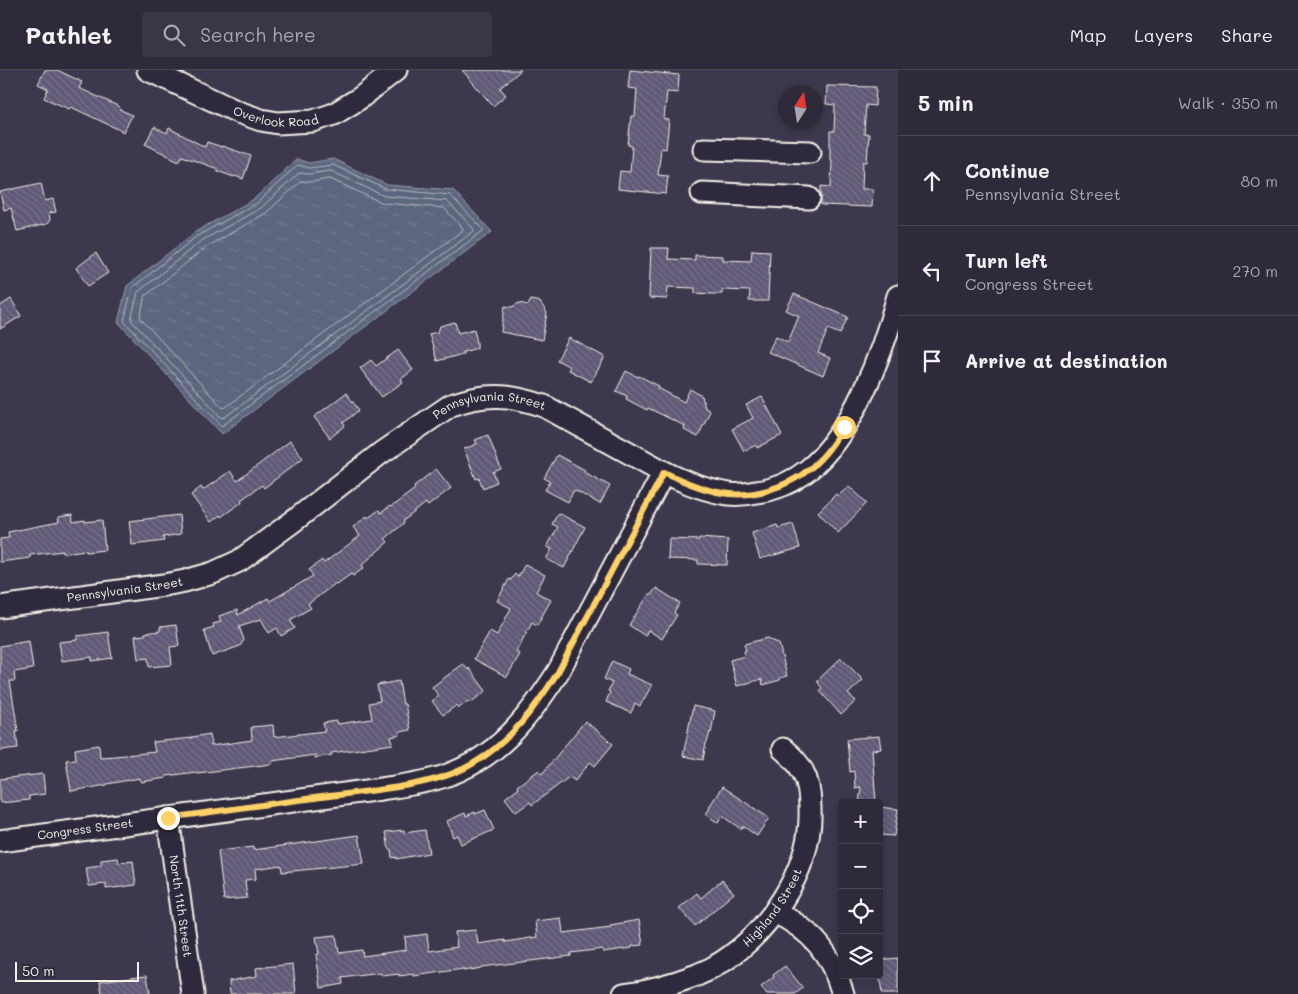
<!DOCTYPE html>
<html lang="en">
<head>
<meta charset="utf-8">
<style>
	body { margin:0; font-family:Mali,sans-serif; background:#3a3645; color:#f1f3f6 }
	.controls { position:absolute; right:15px; bottom:15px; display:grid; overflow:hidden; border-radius:5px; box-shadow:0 2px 8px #0003 }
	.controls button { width:45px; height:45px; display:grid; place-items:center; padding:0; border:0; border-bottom:1px solid #494654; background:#2e2a3a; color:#f1f3f6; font:25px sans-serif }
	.compass { position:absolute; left:778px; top:15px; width:45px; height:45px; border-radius:50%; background:#2e2a3a; box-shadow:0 2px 8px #0003; rotate:12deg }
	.scale { position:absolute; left:15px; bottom:12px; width:124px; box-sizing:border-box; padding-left:5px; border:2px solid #f4f1e8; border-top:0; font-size:14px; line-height:18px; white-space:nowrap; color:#f4f1e8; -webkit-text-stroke:4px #2f2a3d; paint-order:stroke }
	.stop { position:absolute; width:15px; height:15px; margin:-11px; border:4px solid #ffd166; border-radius:50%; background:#fff }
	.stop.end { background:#ffd166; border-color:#fff; box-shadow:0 1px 5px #0008 }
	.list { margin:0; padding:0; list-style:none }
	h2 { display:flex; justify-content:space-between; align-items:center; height:65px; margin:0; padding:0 20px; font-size:21px }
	h2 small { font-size:16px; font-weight:400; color:#a7a7af }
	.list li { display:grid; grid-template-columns:32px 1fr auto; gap:15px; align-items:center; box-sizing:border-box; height:90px; padding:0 20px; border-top:1px solid #494654 }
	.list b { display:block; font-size:19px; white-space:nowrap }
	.list p { margin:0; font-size:16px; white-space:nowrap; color:#a7a7af }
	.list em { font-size:16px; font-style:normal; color:#a7a7af }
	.icon { flex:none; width:28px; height:28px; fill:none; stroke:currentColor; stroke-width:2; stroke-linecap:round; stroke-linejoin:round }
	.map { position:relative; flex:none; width:898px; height:924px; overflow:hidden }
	header { display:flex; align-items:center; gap:30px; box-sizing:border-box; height:70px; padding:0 25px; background:#2e2a3a; border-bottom:1px solid #494654 }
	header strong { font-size:24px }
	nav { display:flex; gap:28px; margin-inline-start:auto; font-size:18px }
	.search { width:350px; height:45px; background:#3a3645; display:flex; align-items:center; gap:12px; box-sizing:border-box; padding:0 18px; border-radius:5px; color:#a7a7af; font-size:19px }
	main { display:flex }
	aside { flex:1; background:#2e2a3a }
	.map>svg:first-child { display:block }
</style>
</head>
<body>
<header>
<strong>Pathlet</strong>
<div class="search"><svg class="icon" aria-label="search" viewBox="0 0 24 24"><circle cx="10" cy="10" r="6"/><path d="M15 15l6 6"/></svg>Search here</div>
<nav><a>Map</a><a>Layers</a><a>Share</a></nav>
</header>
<main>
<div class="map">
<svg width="898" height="924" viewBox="0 0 898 924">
	<defs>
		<pattern id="water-ripples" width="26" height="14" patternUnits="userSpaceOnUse" patternTransform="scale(1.25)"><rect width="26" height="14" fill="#5b667e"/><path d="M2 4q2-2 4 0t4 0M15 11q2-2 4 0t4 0" fill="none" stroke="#737c90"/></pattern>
		<pattern id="building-back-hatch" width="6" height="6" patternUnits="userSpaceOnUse" patternTransform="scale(1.25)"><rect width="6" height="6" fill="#605976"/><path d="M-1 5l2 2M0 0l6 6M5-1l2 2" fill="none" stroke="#77718a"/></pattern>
	</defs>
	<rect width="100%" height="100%" fill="#3e384e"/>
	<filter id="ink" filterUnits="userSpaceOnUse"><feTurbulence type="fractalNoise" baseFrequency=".02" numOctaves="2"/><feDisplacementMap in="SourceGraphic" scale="10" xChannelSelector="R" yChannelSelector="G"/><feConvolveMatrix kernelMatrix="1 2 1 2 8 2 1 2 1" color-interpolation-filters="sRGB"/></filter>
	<g filter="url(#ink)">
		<polygon fill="url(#water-ripples)" stroke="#989ea8" points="297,89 309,93 333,89 387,115 453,120 492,162 222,364 118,252 127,216 195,162 254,129"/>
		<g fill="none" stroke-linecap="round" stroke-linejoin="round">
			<g stroke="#b7b9be" stroke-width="1">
				<polygon points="298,95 309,98 333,95 386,119 450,125 483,159 483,161 222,356 124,251 132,218 197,166 257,133"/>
				<polygon points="331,101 384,126 447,131 473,158 474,161 225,347 222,348 131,250 138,222 201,171 261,138 299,103 309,104"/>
				<polygon points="330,109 383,133 444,138 462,157 463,160 226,337 223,338 140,248 145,226 205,178 266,143 301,111 311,112"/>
			</g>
		</g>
		<g fill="url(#building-back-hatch)" stroke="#f4f1e8">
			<polygon points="45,0 57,0 82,12 79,18 120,37 119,39 132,45 124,62 71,37 69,39 44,28 48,19 38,14"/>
			<polygon points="462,0 521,0 500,18 506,25 493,36"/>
			<polygon points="630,0 679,5 678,23 667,22 664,49 669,50 666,79 661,78 658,105 668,106 666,124 618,119 620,101 630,102 632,76 628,75 631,46 635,46 637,19 628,18"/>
			<polygon points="827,16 876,17 875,36 866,35 864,64 869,64 867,92 863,92 862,119 873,119 872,137 821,135 821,116 831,117 832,90 830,90 830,61 834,61 835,35 826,34"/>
			<polygon points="154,57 167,63 169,58 205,77 207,72 222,77 222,76 251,86 243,109 235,106 234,107 217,101 218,99 182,86 179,91 145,74"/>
			<polygon points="41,113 45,131 53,129 56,142 49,143 50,150 47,154 17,161 11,138 4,140 0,122"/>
			<polygon points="651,178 669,178 668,189 695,190 695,185 723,186 723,190 751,191 752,180 770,181 768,231 749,231 750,221 722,220 722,224 711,224 695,223 695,218 668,217 667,229 649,228"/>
			<polygon points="96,183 108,203 88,216 76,198"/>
			<polygon points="794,224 848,247 840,264 828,259 818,283 830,288 823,306 768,282 776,266 788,272 799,246 786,240"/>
			<polygon points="11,229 21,246 0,259 0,236"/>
			<polygon points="531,230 540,232 547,243 542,270 501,262 505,236 512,237 519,233 528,235"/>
			<polygon points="455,252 458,263 474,259 477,273 477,278 463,282 463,284 437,291 429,264 438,262 440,256"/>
			<polygon points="569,268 605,287 591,312 568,300 570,297 557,290"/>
			<polygon points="398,280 413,300 401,309 403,312 382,327 360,298 371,290 376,296"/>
			<polygon points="626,301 638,307 639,306 659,316 658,318 684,332 690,319 702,326 705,338 710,341 698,367 684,360 685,356 648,338 647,340 626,329 627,326 616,321"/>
			<polygon points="346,323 359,340 343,353 345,356 330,368 314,347"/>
			<polygon points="762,327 782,365 757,378 756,375 744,381 732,359 753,348 746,335"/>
			<polygon points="488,365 501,399 493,402 497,412 483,418 479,408 476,409 464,379 477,374 475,370"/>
			<polygon points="290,371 303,388 264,418 262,415 241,430 242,432 221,447 220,445 211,452 191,425 201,417 203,420 230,401 237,411"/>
			<polygon points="557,385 585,400 584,402 610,416 600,434 574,420 568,432 545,420 550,411 544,408"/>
			<polygon points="436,399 451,418 428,436 426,433 403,451 404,453 385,469 388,472 362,495 364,498 353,506 351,504 337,514 336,513 308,534 311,538 290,550 295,558 281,566 277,558 269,563 261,549 239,556 244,570 240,576 212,586 204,560 214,557 213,554 221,552 219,546 237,540 238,545 268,528 270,531 313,506 309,500 322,490 324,493 360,466 353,457 367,446 368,448 379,440 381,443 390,436 391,437 415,419 414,416"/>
			<polygon points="849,416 867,433 838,463 818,442 836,424 838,426"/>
			<polygon points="558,443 585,457 564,498 546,489 552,479 547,477 558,457 552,454"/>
			<polygon points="72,445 73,452 85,450 85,452 102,450 105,480 86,482 86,480 63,483 63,481 30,485 30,488 0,492 0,469 9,468 8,462 59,452 58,447"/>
			<polygon points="179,445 181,464 163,467 164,471 132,475 129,451"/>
			<polygon points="793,454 800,478 760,489 752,463 777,455 778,458"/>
			<polygon points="699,468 728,470 727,495 698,494 698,490 668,489 669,469 699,470"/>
			<polygon points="525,494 545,505 536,522 551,530 537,555 532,552 516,582 520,584 507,607 474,589 490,561 497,565 511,538 497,531 509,509 511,510 515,504 518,507"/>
			<polygon points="656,518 680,533 674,543 677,545 662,569 648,560 645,566 629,555 649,524 651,525"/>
			<polygon points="176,555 179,576 170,577 172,595 149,597 148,588 138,589 135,566 145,565 145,563 160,561 160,557"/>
			<polygon points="108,562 112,588 92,591 92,587 62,591 59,572 77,570 77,566"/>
			<polygon points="768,568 779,574 787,606 780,608 780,610 763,615 762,609 737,616 730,590 745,586 744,581 746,580 744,574"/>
			<polygon points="29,571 33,599 14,602 15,611 10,611 18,661 16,661 18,678 0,680 0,576"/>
			<polygon points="841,588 863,610 848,624 856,631 841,645 820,621 822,618 817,611"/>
			<polygon points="612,591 629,599 627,604 652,615 640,636 635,633 631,643 606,632 610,622 608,621 612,613 604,609"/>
			<polygon points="463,594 468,600 469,598 486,621 470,633 468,631 459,638 457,635 443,645 432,631 439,626 432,617"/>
			<polygon points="399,611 403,634 405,634 410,660 399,662 400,665 391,667 393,674 331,683 332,685 315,688 315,685 272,691 272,694 197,703 196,702 166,706 166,708 141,712 140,708 107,714 107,715 71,721 66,690 76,689 75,679 99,675 100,687 115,686 155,682 153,672 192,668 192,667 210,664 211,676 252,670 251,657 273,655 274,667 325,661 323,653 337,651 338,654 372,649 369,633 380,631 377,615"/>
			<polygon points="693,636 715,641 711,663 710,662 707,673 706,673 703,690 683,686"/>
			<polygon points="585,651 613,674 595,696 590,692 575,711 569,707 532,735 530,732 516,742 505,728 518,718 517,716 539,700 542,704"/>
			<polygon points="879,666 881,679 872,680 876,733 859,733 861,717 855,718 854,701 850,702 847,669"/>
			<polygon points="43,704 45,724 29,726 29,730 0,733 0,709"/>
			<polygon points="722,717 769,748 757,766 743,756 741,759 722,746 718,753 706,744 710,738 709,737"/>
			<polygon points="879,737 898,739 894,766 879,765"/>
			<polygon points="485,740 494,760 461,774 457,765 453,767 447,751 465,743 466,746 475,742 475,744"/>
			<polygon points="404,760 404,763 425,760 429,783 396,789 396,787 392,788 391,779 389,780 386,762"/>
			<polygon points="359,765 364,794 282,802 281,795 255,799 256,809 245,810 247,828 224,830 218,781 253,777 253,780"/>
			<polygon points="118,788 119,793 133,791 136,815 106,819 106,814 89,816 86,798 101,796 101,790"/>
			<polygon points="722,810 734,823 695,856 679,838 697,823 701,828"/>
			<polygon points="561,848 563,863 611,857 610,855 639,850 643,875 632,876 632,878 603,882 603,879 571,883 571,886 481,897 481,898 463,901 463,899 414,906 414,904 399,906 399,904 382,906 381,903 342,908 343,914 321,918 316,885 319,884 316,867 336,865 339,883 362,880 363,886 406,880 405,867 427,864 429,881 457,877 455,862 476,860 478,874 505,870 505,872 537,867 535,851"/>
			<polygon points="898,888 898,924 882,924 879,902 879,890"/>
			<polygon points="293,894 296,924 230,924 229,911 257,906 256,898"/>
			<polygon points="785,896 803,918 795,924 767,924 761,917 774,907 773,905"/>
			<polygon points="147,905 150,924 102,924 100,911"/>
		</g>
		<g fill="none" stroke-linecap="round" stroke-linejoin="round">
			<defs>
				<g id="minor">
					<path id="s1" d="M148,0L238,42L261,50L278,53L313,51L334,44L360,28L396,0"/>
					<polyline points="704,79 810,82"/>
					<polyline points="702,123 809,128"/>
					<path id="s2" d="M0,537L164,515L185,511L213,503L239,491L295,450L381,383L451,335C485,323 510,324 544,336L664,402C684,412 707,421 729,424C738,425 747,424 756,422C774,420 793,412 808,400C853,364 883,281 898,226"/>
					<path id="s3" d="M168,748L193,924"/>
					<path id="s4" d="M0,771L374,720C398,716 422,714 445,706C498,688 529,647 558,602L664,402"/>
					<path d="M775,842C813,861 831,883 843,924"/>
					<path id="s5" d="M624,924C649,921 673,914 697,905C703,902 709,900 714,897C766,867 813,800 810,738C810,726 809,713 803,702C798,692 791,686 783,679"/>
				</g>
			</defs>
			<use href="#minor" stroke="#f4f1e8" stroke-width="25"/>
			<use href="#minor" stroke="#2f2a3d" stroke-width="21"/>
		</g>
	</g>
	<g fill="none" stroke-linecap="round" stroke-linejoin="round" filter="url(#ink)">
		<path stroke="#ffd166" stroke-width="6" d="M168,748C225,740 281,732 338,725C380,719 437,716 474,693C511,671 535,638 558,602L664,402C684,412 707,422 730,424C762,427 800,412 821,388C830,379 837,367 844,357"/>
	</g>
	<g text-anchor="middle" stroke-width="4" stroke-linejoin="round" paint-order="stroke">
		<g font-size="12" fill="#f4f1e8" stroke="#2f2a3d">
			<text dy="4" stroke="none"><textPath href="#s1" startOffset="138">Overlook Road</textPath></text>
			<text dy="4" stroke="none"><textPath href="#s2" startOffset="546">Pennsylvania Street</textPath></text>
			<text dy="4" stroke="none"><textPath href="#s2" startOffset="126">Pennsylvania Street</textPath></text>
			<text dy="4" stroke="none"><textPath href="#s4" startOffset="86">Congress Street</textPath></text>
			<text dy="4" stroke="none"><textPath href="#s3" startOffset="89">North 11th Street</textPath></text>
			<text dy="4" stroke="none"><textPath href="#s5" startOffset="179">Highland Street</textPath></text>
		</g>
	</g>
</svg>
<div class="controls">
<button>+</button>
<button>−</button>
<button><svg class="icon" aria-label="locate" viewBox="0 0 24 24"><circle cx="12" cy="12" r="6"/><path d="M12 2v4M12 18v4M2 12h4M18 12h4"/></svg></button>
<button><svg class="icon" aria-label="layers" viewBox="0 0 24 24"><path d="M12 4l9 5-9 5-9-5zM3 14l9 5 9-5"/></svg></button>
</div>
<svg class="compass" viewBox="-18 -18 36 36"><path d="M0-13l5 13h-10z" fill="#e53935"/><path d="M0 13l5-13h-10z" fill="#a7a7af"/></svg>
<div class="scale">50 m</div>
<div class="stop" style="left:844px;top:357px"></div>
<div class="stop end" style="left:168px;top:748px"></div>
</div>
<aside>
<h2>5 min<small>Walk · 350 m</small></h2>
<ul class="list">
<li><svg class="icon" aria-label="ahead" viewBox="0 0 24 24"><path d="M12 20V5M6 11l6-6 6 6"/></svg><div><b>Continue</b><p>Pennsylvania Street</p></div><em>80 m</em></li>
<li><svg class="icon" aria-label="left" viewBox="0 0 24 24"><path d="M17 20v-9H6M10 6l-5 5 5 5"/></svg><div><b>Turn left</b><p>Congress Street</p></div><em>270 m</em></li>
<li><svg class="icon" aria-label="arrive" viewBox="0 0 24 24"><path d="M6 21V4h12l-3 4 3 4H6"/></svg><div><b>Arrive at destination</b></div></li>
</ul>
</aside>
</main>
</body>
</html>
